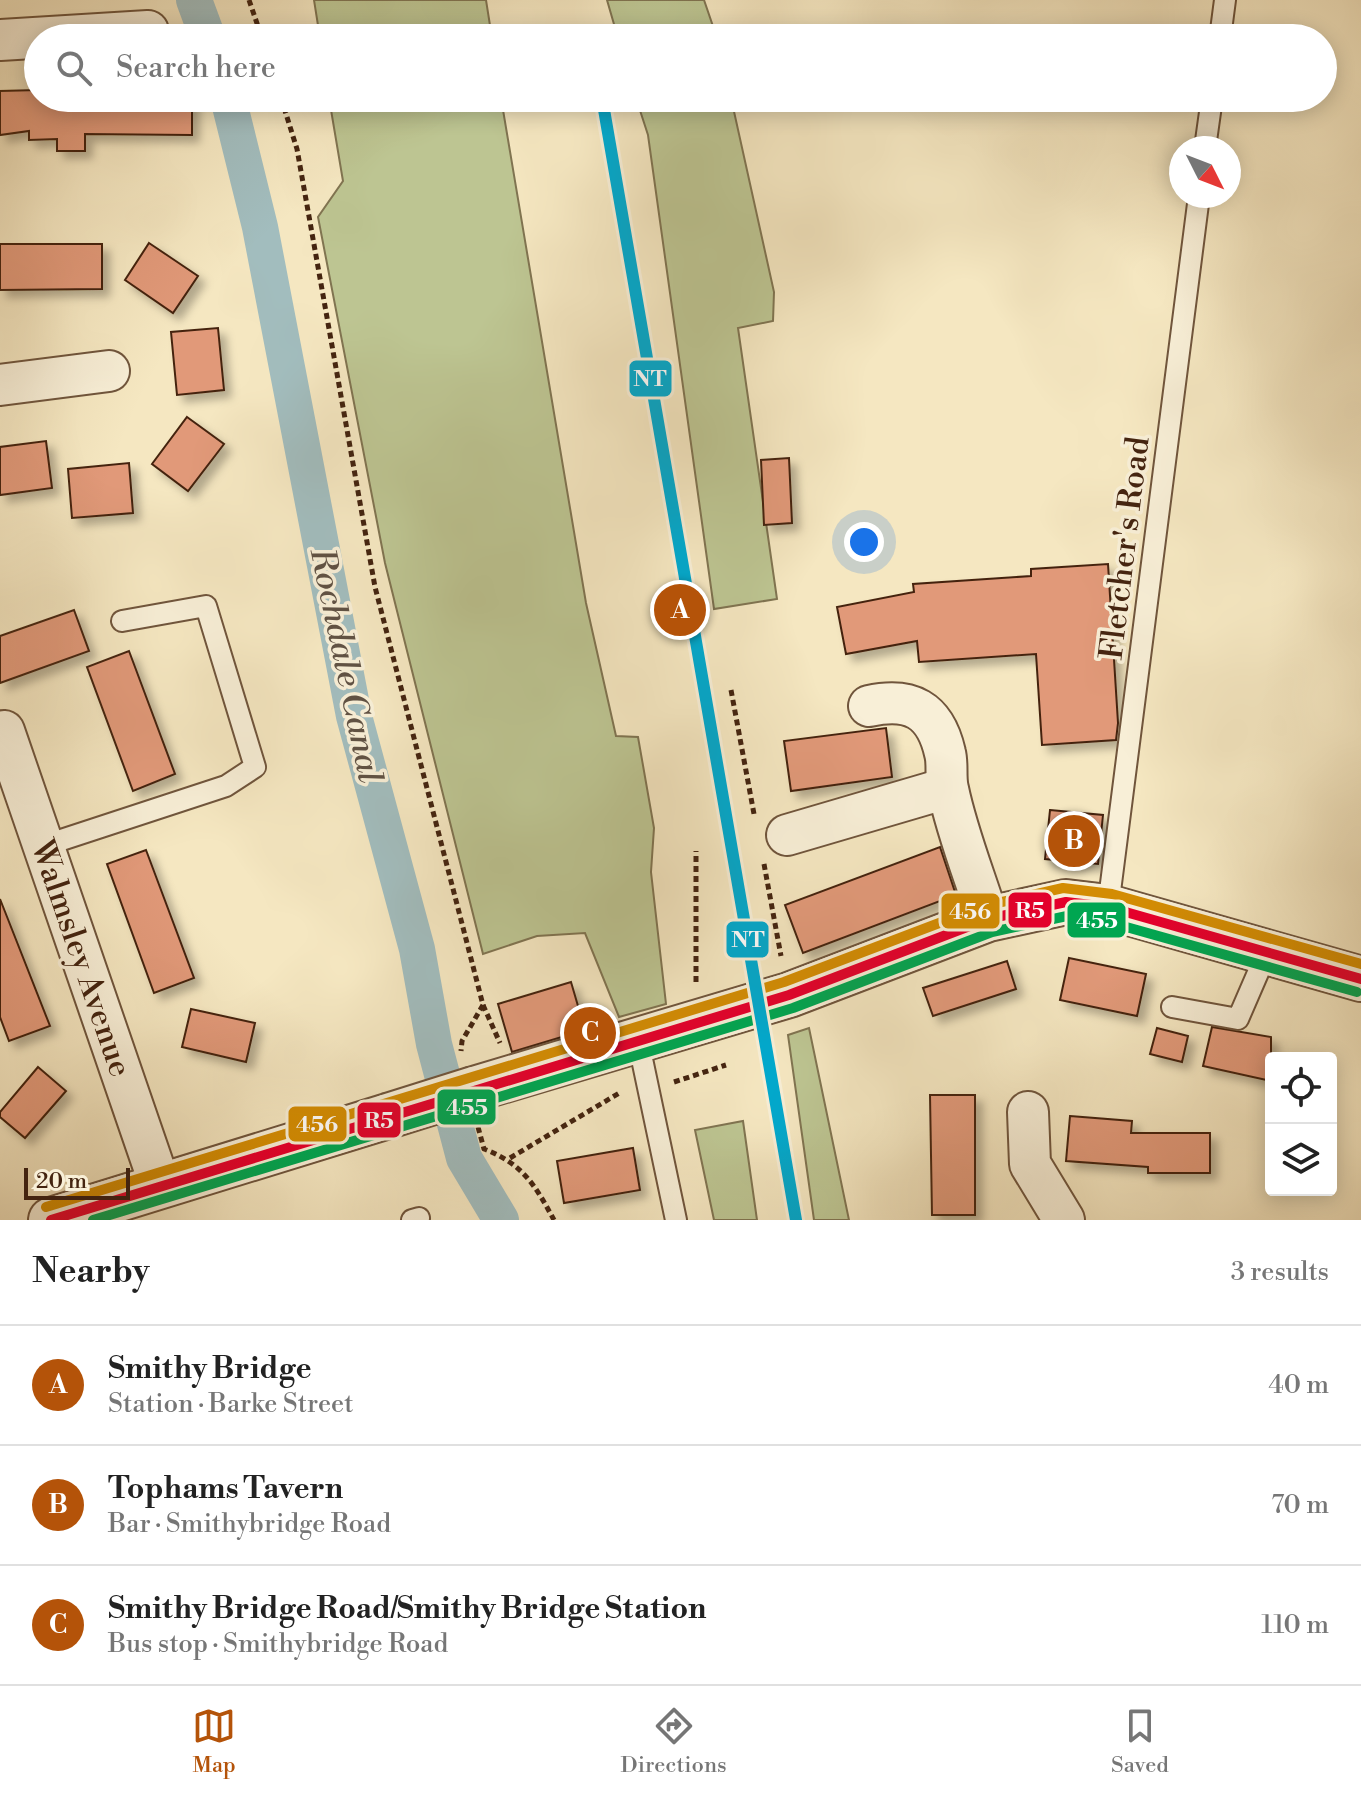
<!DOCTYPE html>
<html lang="en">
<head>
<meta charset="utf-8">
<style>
	body { margin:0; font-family:"Libre Bodoni",serif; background:#f2f2f2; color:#222 }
	.controls { position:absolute; right:24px; bottom:24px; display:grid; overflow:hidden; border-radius:8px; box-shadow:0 4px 20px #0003 }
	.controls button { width:72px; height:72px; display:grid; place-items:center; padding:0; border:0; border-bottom:2px solid #e0e0e0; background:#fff; color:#222; font:40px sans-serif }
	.compass { position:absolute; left:1169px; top:136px; width:72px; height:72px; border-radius:50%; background:#fff; box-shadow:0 4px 20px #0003; rotate:132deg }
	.scale { position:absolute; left:24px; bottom:20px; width:106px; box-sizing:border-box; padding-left:8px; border:4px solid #442410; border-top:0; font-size:22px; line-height:28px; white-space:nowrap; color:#442410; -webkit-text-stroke:6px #f8efd7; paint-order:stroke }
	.you { position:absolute; left:864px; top:542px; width:28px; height:28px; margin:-20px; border:6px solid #fff; border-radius:50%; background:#1a73e8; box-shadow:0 0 0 12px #1a73e833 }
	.badge { display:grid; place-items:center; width:52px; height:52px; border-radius:50%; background:#b45309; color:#fff; font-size:26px; font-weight:700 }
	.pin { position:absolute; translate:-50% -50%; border:4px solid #fff; box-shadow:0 2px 8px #0006 }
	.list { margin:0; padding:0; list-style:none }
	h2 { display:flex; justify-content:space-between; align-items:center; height:104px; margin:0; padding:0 32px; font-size:34px }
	h2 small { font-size:26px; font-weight:400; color:#767676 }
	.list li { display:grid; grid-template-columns:52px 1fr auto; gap:24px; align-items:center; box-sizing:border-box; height:120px; padding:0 32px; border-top:2px solid #e0e0e0 }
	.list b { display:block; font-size:30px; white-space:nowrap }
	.list p { margin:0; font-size:26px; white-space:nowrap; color:#767676 }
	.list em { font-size:26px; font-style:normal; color:#767676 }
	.icon { flex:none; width:44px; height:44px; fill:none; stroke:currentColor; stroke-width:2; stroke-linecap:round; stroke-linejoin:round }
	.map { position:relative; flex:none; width:1361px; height:1220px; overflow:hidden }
	.search { position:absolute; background:#fff; box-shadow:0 4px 20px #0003; left:24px; right:24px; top:24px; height:88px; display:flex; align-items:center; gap:20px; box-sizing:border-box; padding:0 28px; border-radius:44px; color:#767676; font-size:30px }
	.sheet { height:464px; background:#fff }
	nav { display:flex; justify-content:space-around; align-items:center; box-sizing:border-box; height:112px; border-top:2px solid #e0e0e0; background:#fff; font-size:22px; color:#767676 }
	nav a { display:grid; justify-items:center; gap:4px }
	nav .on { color:#b45309 }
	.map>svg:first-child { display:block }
</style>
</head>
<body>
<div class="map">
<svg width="1361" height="1220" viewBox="0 0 1361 1220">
	<defs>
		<filter id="shadow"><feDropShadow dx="7" dy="7" stdDeviation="4" flood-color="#0004"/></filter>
	</defs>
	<rect width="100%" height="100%" fill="#f5e7c1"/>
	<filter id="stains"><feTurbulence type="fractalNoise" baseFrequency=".0025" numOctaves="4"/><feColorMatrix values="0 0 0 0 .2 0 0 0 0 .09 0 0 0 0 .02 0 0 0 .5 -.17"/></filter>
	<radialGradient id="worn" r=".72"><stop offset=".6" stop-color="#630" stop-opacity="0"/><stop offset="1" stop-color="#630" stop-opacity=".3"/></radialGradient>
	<g fill="#bdc592" stroke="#807451" stroke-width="2">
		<polygon points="314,0 486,0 492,38 320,38"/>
		<polygon points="607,0 704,0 717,38 618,38"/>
		<polygon points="329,98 501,98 586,603 616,736 638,737 654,828 651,872 666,1004 619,1017 585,933 537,936 483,954 385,563 318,217 343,181"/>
		<polygon points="636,98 731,98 774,292 773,321 738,328 777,599 714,609 648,135"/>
		<polygon points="809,1028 849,1220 814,1220 788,1035"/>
		<polygon points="743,1121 757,1220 714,1220 695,1130"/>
	</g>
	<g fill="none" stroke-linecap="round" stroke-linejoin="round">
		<g stroke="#a2bdbe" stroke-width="36">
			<polyline points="194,0 208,38"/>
			<polyline points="228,98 260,227 354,716 417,949 434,1044 464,1158 501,1220"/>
		</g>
	</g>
	<g fill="#e19979" stroke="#442410" stroke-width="2" filter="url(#shadow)">
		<polygon points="38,90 38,98 192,98 192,135 85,134 85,151 57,151 57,139 29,140 29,131 0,135 0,91"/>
		<polygon points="149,243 198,276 173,313 125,280"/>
		<polygon points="0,244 102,244 102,289 0,290"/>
		<polygon points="218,328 224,390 177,395 171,332"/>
		<polygon points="187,417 224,444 188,491 152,464"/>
		<polygon points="46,441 52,488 0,495 0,447"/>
		<polygon points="789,458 792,523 764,525 761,460"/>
		<polygon points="129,463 133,513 72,518 68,469"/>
		<polygon points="1108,564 1118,723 1116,740 1042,745 1036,654 919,662 917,641 846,654 837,607 914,592 913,584 1031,576 1031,569"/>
		<polygon points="74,610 89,651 0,683 0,636"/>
		<polygon points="129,651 175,774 133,791 87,667"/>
		<polygon points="886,728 892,777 791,791 784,741"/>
		<polygon points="1050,810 1103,815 1098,864 1045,859"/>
		<polygon points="940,847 956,895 803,953 785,905"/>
		<polygon points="146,850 194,978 154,993 107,864"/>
		<polygon points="0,899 50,1026 9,1041 0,1017"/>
		<polygon points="1069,958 1146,974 1137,1016 1060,1000"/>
		<polygon points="1007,961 1016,989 933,1016 923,988"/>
		<polygon points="571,982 585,1030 512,1052 498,1004"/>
		<polygon points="191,1009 255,1023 246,1062 182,1047"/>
		<polygon points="1212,1027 1271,1037 1271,1081 1203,1066"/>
		<polygon points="1157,1028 1188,1036 1182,1062 1150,1054"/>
		<polygon points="38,1067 66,1091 25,1138 0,1117 0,1112"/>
		<polygon points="930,1095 975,1095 975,1215 932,1215"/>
		<polygon points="1070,1116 1132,1121 1131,1133 1210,1133 1210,1173 1148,1173 1148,1167 1066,1161"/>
		<polygon points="633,1148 640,1190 564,1203 557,1161"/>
	</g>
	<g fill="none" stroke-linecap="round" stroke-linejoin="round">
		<defs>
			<g id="service">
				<polyline points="1220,38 1225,0"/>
				<polyline points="1205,148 1212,98"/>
				<polyline points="43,846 226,786 255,767 206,606 122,621"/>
				<polyline points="1108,907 1199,196"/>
				<polyline points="1172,1007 1238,1019 1267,952"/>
				<polyline points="638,1040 676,1220"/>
				<polyline points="412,1220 419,1218"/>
			</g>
			<g id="minor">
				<polyline points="0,40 148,31"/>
				<polyline points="0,385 109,371"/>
				<path d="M869,706C910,697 935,709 945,753C948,764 945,777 948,789C957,833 975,877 988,919"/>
				<polyline points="4,731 160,1185"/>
				<polyline points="787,835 947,788"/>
				<polyline points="1028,1112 1030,1164 1064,1220"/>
			</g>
			<g id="tertiary">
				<polyline points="474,1089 789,995 988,919 1066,902 1108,907 1361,979"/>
				<polyline points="51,1220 388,1116"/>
			</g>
		</defs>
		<use href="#service" stroke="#70553c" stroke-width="24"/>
		<use href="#minor" stroke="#70553c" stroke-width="44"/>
		<use href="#tertiary" stroke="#70553c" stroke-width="48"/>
		<g stroke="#442410" stroke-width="5" stroke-dasharray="6 4" stroke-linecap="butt">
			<polyline points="249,0 262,38"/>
			<polyline points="281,98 297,149 375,587 483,1005 462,1041 461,1051"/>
			<polyline points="731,690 754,814"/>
			<polyline points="764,864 781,956"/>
			<polyline points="696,982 696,851"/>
			<polyline points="483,1005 500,1043"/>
			<polyline points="674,1082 726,1065"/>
			<path d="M478,1127L484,1149C523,1164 535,1185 554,1220"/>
			<polyline points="510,1158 621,1092"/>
		</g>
		<use href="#service" stroke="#f8efd7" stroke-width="20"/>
		<use href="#minor" stroke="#f8efd7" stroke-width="40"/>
		<use href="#tertiary" stroke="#f8efd7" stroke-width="44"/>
		<defs>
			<polyline id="tertiary-bridge" points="388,1116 474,1089"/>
		</defs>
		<use href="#tertiary-bridge" stroke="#70553c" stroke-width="48" stroke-linecap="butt"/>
		<use href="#tertiary-bridge" stroke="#f8efd7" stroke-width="44"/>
		<defs>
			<polyline id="bus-1" points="51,1220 789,995 988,919 1066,902 1108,907 1361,979"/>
			<polyline id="bus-2" points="93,1220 793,1008 992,932 1067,916 1105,921 1357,992"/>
			<polyline id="bus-3" points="46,1207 784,982 984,906 1063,888 1112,894 1361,964"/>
		</defs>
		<use href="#bus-1" stroke="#f8efd7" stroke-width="16"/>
		<use href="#bus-2" stroke="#f8efd7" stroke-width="16"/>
		<use href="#bus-3" stroke="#f8efd7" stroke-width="16"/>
		<use href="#bus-1" stroke="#e4002b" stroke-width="10"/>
		<use href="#bus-2" stroke="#00a651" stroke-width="10"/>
		<use href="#bus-3" stroke="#d38c03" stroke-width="10"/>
		<defs>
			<polyline id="rail-1" points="602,98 796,1220"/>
		</defs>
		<use href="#rail-1" stroke="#f8efd7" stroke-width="18"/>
		<use href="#rail-1" stroke="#00a9ce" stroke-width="12"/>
	</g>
	<g text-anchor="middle" stroke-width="7" stroke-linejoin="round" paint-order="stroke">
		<g font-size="32" fill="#442410" stroke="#f8efd7">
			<text transform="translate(1124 548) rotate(-83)" y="11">Fletcher's Road</text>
			<text transform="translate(82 958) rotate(71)" y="11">Walmsley Avenue</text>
		</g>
		<g font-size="34" font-style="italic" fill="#605244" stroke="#f8efd7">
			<text transform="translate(347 665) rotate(78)" y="12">Rochdale Canal</text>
		</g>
	</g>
	<g stroke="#f8efd7" stroke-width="3">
		<rect x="628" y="359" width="45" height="39" rx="8" fill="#00a9ce"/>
		<rect x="1007" y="891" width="46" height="38" rx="8" fill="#e4002b"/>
		<rect x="940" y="892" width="61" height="38" rx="8" fill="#d38c03"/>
		<rect x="1066" y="901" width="61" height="38" rx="8" fill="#00a651"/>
		<rect x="725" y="920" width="45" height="39" rx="8" fill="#00a9ce"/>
		<rect x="436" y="1088" width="61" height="38" rx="8" fill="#00a651"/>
		<rect x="356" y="1101" width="46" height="38" rx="8" fill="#e4002b"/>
		<rect x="287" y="1105" width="61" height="38" rx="8" fill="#d38c03"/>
	</g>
	<g font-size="22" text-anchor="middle" font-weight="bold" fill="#fff">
		<text x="650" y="386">NT</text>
		<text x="1030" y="918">R5</text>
		<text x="970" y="919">456</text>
		<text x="1097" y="928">455</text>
		<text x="748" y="947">NT</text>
		<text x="467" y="1115">455</text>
		<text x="379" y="1128">R5</text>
		<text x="317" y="1132">456</text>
	</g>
	<rect width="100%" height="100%" filter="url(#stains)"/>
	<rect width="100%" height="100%" fill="url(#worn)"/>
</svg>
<div class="controls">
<button><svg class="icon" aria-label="locate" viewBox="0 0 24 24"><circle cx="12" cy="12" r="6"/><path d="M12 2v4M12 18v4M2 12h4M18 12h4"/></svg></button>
<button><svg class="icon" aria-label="layers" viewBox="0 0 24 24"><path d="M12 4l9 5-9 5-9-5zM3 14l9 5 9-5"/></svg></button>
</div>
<svg class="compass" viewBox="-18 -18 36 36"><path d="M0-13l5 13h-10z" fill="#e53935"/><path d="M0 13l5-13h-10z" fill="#767676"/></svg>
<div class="scale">20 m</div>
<div class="you"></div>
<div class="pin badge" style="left:680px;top:610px">A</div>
<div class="pin badge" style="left:1074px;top:841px">B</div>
<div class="pin badge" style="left:590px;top:1033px">C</div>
<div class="search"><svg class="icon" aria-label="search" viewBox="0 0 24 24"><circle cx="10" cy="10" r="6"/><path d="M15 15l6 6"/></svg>Search here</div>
</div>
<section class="sheet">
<h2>Nearby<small>3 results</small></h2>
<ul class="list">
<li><span class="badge">A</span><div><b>Smithy Bridge</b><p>Station · Barke Street</p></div><em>40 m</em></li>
<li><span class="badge">B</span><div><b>Tophams Tavern</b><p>Bar · Smithybridge Road</p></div><em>70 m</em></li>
<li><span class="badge">C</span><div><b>Smithy Bridge Road/Smithy Bridge Station</b><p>Bus stop · Smithybridge Road</p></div><em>110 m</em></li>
</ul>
</section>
<nav>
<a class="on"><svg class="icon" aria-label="map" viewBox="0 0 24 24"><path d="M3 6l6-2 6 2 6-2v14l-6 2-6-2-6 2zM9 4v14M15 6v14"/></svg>Map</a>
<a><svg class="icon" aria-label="directions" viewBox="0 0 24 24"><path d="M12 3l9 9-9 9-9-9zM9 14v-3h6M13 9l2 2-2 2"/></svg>Directions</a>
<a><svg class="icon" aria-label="saved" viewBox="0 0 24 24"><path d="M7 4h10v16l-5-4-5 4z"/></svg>Saved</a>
</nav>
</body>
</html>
